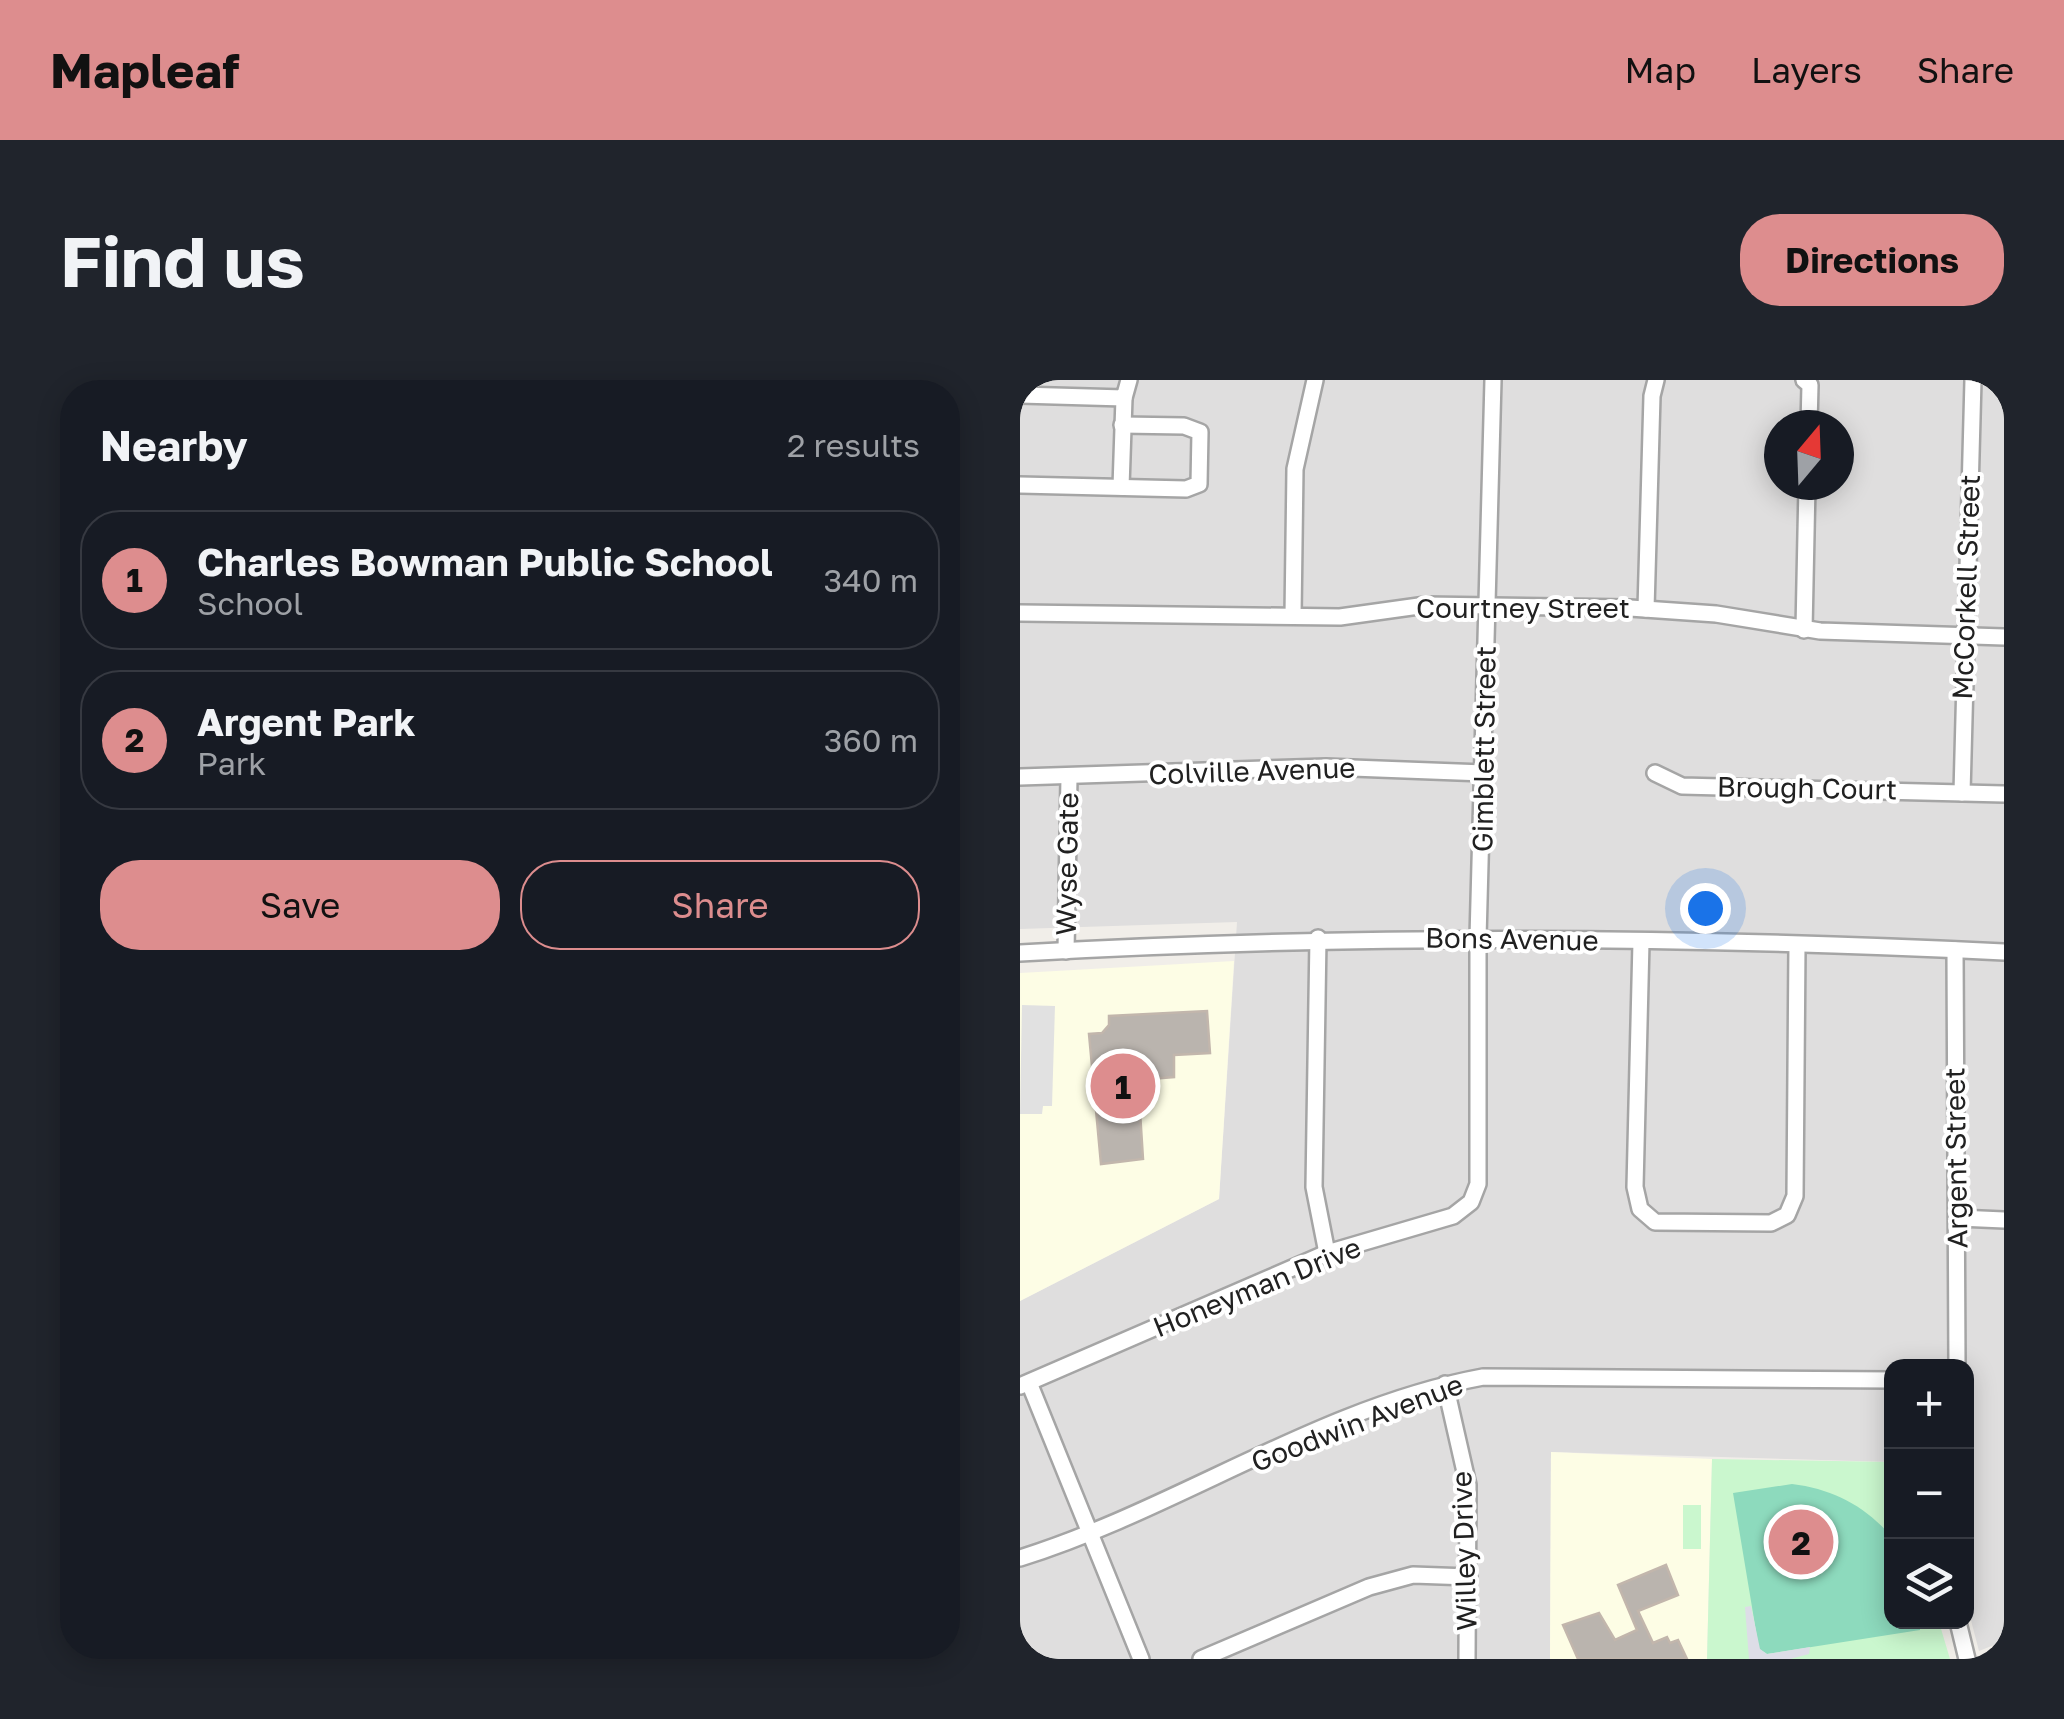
<!DOCTYPE html>
<html lang="en">
<head>
<meta charset="utf-8">
<style>
	body { margin:0; font-family:"Golos Text",sans-serif; background:#20242c; color:#f1f3f6 }
	.controls { position:absolute; right:30px; bottom:30px; display:grid; overflow:hidden; border-radius:20px; box-shadow:0 5px 25px #0003 }
	.controls button { width:90px; height:90px; display:grid; place-items:center; padding:0; border:0; border-bottom:2px solid #363941; background:#171b24; color:#f1f3f6; font:50px sans-serif }
	.compass { position:absolute; left:744px; top:30px; width:90px; height:90px; border-radius:50%; background:#171b24; box-shadow:0 5px 25px #0003; rotate:19deg }
	.you { position:absolute; left:685px; top:528px; width:35px; height:35px; margin:-25px; border:8px solid #fff; border-radius:50%; background:#1a73e8; box-shadow:0 0 0 15px #1a73e833 }
	.badge { display:grid; place-items:center; width:65px; height:65px; border-radius:50%; background:#dd8d8e; color:#111; font-size:32px; font-weight:700 }
	.pin { position:absolute; translate:-50% -50%; border:5px solid #fff; box-shadow:0 2px 10px #0006 }
	.list { margin:0; padding:0; list-style:none }
	h2 { display:flex; justify-content:space-between; align-items:center; height:130px; margin:0; padding:0 40px; font-size:42px }
	h2 small { font-size:32px; font-weight:400; color:#9ea1a6 }
	.list li { display:grid; grid-template-columns:65px 1fr auto; gap:30px; align-items:center; box-sizing:border-box; height:140px; margin:0 20px 20px; padding:0 20px; border:2px solid #363941; border-radius:40px }
	.list b { display:block; font-size:38px; white-space:nowrap }
	.list p { margin:0; font-size:32px; white-space:nowrap; color:#9ea1a6 }
	.list em { font-size:32px; font-style:normal; color:#9ea1a6 }
	.actions { display:flex; gap:20px; padding:30px 40px }
	.actions a { flex:1; padding:22px 0; border:2px solid #dd8d8e; border-radius:40px; text-align:center; font-size:35px; color:#dd8d8e }
	.actions .main { background:#dd8d8e; color:#111 }
	.icon { flex:none; width:55px; height:55px; fill:none; stroke:currentColor; stroke-width:2; stroke-linecap:round; stroke-linejoin:round }
	.map { position:relative; flex:none; width:984px; height:1279px; overflow:hidden; border-radius:40px }
	header { display:flex; align-items:center; gap:60px; box-sizing:border-box; height:140px; padding:0 50px; background:#dd8d8e; color:#111 }
	header strong { font-size:48px }
	nav { display:flex; gap:55px; margin-inline-start:auto; font-size:35px }
	.intro { display:flex; align-items:center; justify-content:space-between; box-sizing:border-box; height:240px; padding:0 60px }
	h1 { margin:0; font-size:70px }
	.button { padding:25px 45px; border-radius:40px; background:#dd8d8e; color:#111; font-size:35px; font-weight:700 }
	main { display:flex; gap:60px; padding:0 60px }
	aside { flex:1; background:#171b24; border-radius:40px; box-shadow:0 5px 25px #0003 }
	.map>svg:first-child { display:block }
</style>
</head>
<body>
<header>
<strong>Mapleaf</strong>
<nav><a>Map</a><a>Layers</a><a>Share</a></nav>
</header>
<div class="intro"><h1>Find us</h1><a class="button">Directions</a></div>
<main>
<aside>
<h2>Nearby<small>2 results</small></h2>
<ul class="list">
<li><span class="badge">1</span><div><b>Charles Bowman Public School</b><p>School</p></div><em>340 m</em></li>
<li><span class="badge">2</span><div><b>Argent Park</b><p>Park</p></div><em>360 m</em></li>
</ul>
<div class="actions"><a class="main">Save</a><a>Share</a></div>
</aside>
<div class="map">
<svg width="984" height="1279" viewBox="0 0 984 1279">
	<rect width="100%" height="100%" fill="#f1eee9"/>
	<path fill="#dfdede" fill-rule="evenodd" d="M0,0H984V1261L959,1271L947,1225L946,986H872L871,1082L531,1072L530,1279H0V921L199,819L217,542L0,549ZM759,45H819V105H759Z"/>
	<g fill="#fdfde5">
		<polygon points="214,581 199,819 0,921 0,593"/>
		<polygon points="531,1072 692,1079 687,1279 530,1279"/>
	</g>
	<g fill="#caf7ce">
		<polygon points="692,1079 871,1082 872,1242 919,1242 930,1279 687,1279"/>
		<rect x="663" y="1125" width="18" height="44"/>
	</g>
	<path fill="#8ddabd" d="M772,1104C813,1109 845,1126 871,1156L872,1242H900V1250L747,1274L739,1269L713,1113Z"/>
	<polygon fill="#e1e1e1" points="2,625 35,626 32,726 23,726 22,734 0,734"/>
	<polygon fill="#dddde7" points="731,1226 740,1269 747,1274 790,1267 789,1274 770,1279 729,1279 725,1227"/>
	<g fill="#bab4ae" stroke="#c2b6ac" stroke-width="2.5">
		<polygon points="187,631 190,673 154,675 154,697 118,700 123,779 81,784 69,654 82,653 89,645 89,636"/>
		<polygon points="646,1185 658,1215 618,1231 633,1263 647,1257 650,1263 658,1260 667,1279 558,1279 543,1245 579,1233 595,1260 617,1250 598,1205"/>
	</g>
	<g fill="none" stroke-linecap="round" stroke-linejoin="round">
		<defs>
			<g id="minor">
				<polyline points="784,0 790,5 789,45"/>
				<polyline points="0,15 104,18 109,0"/>
				<polyline points="0,105 166,109 179,104 180,52 164,46 102,45"/>
				<polyline points="101,107 104,18"/>
				<polyline points="626,229 632,16 636,0"/>
				<polyline points="0,233 320,237 406,225 610,228 696,234 800,251 984,257"/>
				<polyline points="273,236 275,89 295,0"/>
				<polyline points="784,250 787,105"/>
				<polyline points="635,393 662,406 984,414"/>
				<polyline points="0,397 306,387 464,393"/>
				<polyline points="942,413 953,0"/>
				<polyline points="298,558 294,807 307,873"/>
				<polyline points="621,562 615,807 620,829 635,842 751,843 767,835 775,816 777,565"/>
				<polyline points="935,570 937,986"/>
				<polyline points="46,571 49,397"/>
				<path d="M0,573C328,554 656,556 984,572"/>
				<polyline points="939,838 984,840"/>
				<polyline points="425,1004 448,1105 447,1279"/>
				<polyline points="10,1005 121,1279"/>
				<polyline points="0,1006 307,873 433,836 451,822 458,804 458,558 473,0"/>
				<path d="M0,1178C157,1129 300,1027 463,997L872,1000"/>
				<polyline points="938,1242 947,1279"/>
				<polyline points="181,1279 349,1207 393,1195 449,1197"/>
			</g>
		</defs>
		<use href="#minor" stroke="#a5a5a5" stroke-width="20"/>
		<use href="#minor" stroke="#fff" stroke-width="15"/>
	</g>
	<g text-anchor="middle" stroke-width="8" stroke-linejoin="round" paint-order="stroke">
		<g font-size="28" fill="#212121" stroke="#fff">
			<text transform="translate(946 207) rotate(-88)" y="10">McCorkell Street</text>
			<text x="503" y="238">Courtney Street</text>
			<text transform="translate(464 369) rotate(-89)" y="10">Gimblett Street</text>
			<text transform="translate(232 391) rotate(-2)" y="10">Colville Avenue</text>
			<text transform="translate(787 408) rotate(1)" y="10">Brough Court</text>
			<text transform="translate(47 484) rotate(-89)" y="10">Wyse Gate</text>
			<text transform="translate(492 559) rotate(1)" y="10">Bons Avenue</text>
			<text transform="translate(936 778) rotate(-91)" y="10">Argent Street</text>
			<text transform="translate(237 907) rotate(-22)" y="10">Honeyman Drive</text>
			<text transform="translate(337 1043) rotate(-21)" y="10">Goodwin Avenue</text>
			<text transform="translate(444 1171) rotate(-92)" y="10">Willey Drive</text>
		</g>
	</g>
</svg>
<div class="controls">
<button>+</button>
<button>−</button>
<button><svg class="icon" aria-label="layers" viewBox="0 0 24 24"><path d="M12 4l9 5-9 5-9-5zM3 14l9 5 9-5"/></svg></button>
</div>
<svg class="compass" viewBox="-18 -18 36 36"><path d="M0-13l5 13h-10z" fill="#e53935"/><path d="M0 13l5-13h-10z" fill="#9ea1a6"/></svg>
<div class="you"></div>
<div class="pin badge" style="left:103px;top:706px">1</div>
<div class="pin badge" style="left:781px;top:1162px">2</div>
</div>
</main>
</body>
</html>
